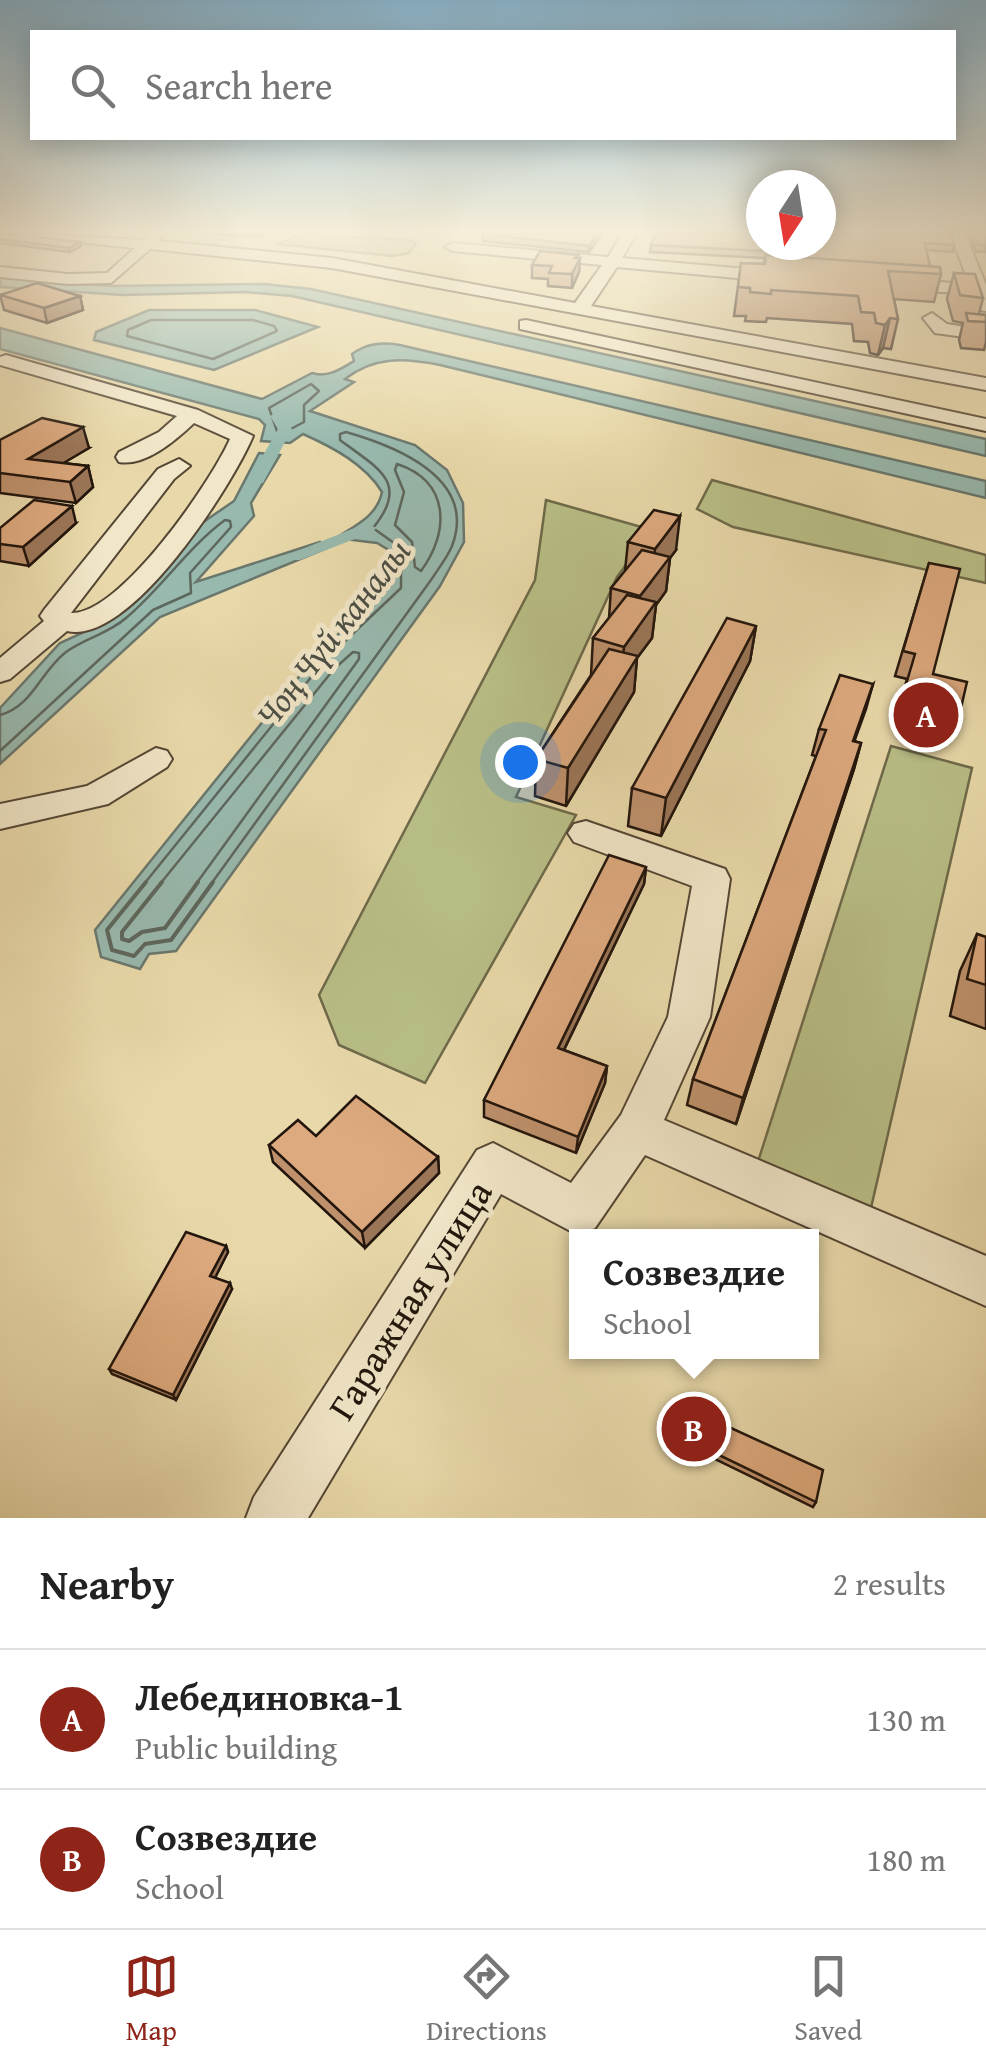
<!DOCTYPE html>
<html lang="en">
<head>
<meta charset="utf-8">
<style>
	body { margin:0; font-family:"Gentium Book Plus",serif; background:#f6f6f6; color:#222 }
	.compass { position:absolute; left:746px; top:170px; width:90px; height:90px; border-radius:50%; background:#fff; box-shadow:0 5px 25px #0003; rotate:192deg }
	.you { position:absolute; left:520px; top:762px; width:35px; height:35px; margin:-25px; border:8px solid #fff; border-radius:50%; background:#1a73e8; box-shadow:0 0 0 15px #1a73e833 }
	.badge { display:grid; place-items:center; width:65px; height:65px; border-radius:50%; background:#8f2418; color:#fff; font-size:32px; font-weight:700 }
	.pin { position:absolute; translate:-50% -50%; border:5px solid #fff; box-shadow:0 2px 10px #0006 }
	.popup { position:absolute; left:569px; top:1229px; width:250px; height:130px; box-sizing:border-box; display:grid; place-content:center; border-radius:0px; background:#fff; filter:drop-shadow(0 2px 8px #0005); font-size:32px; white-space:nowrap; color:#767676 }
	.popup b { font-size:38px; color:#222 }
	.popup::after { content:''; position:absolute; left:50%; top:100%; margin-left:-20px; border:20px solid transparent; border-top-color:#fff }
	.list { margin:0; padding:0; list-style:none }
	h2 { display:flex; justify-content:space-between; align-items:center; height:130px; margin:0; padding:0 40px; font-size:42px }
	h2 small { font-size:32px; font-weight:400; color:#767676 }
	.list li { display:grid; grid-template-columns:65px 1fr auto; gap:30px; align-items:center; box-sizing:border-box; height:140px; padding:0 40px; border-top:2px solid #e0e0e0 }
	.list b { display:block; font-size:38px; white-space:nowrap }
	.list p { margin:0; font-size:32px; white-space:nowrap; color:#767676 }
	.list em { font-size:32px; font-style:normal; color:#767676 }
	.icon { flex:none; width:55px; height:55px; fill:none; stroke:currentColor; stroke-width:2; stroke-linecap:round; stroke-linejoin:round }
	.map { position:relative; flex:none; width:986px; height:1518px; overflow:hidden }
	.search { position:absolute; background:#fff; box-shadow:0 5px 25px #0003; left:30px; right:30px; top:30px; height:110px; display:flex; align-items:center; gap:25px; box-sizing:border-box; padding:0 35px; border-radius:0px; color:#767676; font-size:38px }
	.sheet { height:410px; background:#fff }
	nav { display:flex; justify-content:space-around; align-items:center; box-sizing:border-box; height:140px; border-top:2px solid #e0e0e0; background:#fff; font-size:28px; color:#767676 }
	nav a { display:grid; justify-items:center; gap:5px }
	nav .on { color:#8f2418 }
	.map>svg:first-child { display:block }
</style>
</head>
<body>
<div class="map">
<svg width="986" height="1518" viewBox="0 0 986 1518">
	<rect width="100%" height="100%" fill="#e9d9aa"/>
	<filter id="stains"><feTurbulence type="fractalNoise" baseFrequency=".002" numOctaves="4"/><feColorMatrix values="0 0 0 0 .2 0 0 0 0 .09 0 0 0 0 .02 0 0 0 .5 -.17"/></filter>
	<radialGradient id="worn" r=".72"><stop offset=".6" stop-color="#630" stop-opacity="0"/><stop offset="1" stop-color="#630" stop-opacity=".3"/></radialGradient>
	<g fill="#b9bf87" stroke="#6e6a4a" stroke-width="2.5">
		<polygon points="301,234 409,240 416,243 409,253 392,256 278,244"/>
		<polygon points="712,480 986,555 986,583 733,527 697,509"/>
		<polygon points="546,500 652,530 617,577 516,797 576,815 425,1083 339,1045 319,995 535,580"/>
		<polygon points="891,746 972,768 868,1221 754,1174"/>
	</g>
	<g fill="#98b9ae" stroke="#69776d" stroke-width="2.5">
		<polygon points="0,277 110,286 264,284 311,289 986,439 986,456 292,296 244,292 123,295 0,287"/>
		<polygon points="149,310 255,310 318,327 214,370 94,340 96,332"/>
		<path d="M0,328L262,399L312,373C327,378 341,369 354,361L352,354C367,343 382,342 400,345L986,481V498L440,365C404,358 375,356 345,379L354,382L310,411L415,445L447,470L463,503L464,542L440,586L176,951L149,954L140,969L101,957L95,930L318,653L392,584V552L377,543L336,538C356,525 377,516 382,492C365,464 332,447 303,434L290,443L261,441L265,425L259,419L0,349Z"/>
		<polygon points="259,453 280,455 251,503 254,516 196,582 320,542 327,548 160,617 0,764 0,708 60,643 108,621 174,557 199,525 234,501"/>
	</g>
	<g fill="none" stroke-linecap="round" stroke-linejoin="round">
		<g stroke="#5d675d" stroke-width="2.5">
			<polygon points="151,320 253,320 274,326 277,331 213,359 127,336 128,330"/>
			<polygon points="311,384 319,391 304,405 304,422 285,432 277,431 269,408"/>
			<path d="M397,464C450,481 450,532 421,571L415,567L412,542L395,525L404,492L395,470Z"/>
			<path d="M0,715C33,706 40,672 66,652C85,638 108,634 126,618C162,588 187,548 225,520L230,521L231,527L190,573L191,593L153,610L0,751"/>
			<path d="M144,884L325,660L401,588V548L373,528C411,482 377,468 340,440V434L346,432C395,446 478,478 452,546C447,558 438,569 431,580L211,884"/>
			<polyline points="160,884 334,669 353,652 359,653 359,659 196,884"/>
		</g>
		<g stroke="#5d675d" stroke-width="4">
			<polyline points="146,882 107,930 112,950 134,956 145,944 171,940 213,882"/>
			<polyline points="162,882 122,932 122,939 129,941 142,932 165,928 198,882"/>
		</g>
		<g fill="#98b9ae" fill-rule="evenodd">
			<polygon points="277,412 282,413 292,429 263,483 251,483 249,480 278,429 270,416"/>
			<polygon points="367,523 376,528 373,532 300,560 288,560 285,556"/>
		</g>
		<defs>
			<g id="minor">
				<polygon points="32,234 143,240 155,234 161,238 159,241 332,258 575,303 602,265 452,251 445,247 452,243 608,257 622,234 636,234 622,258 781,272 789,277 781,282 617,267 591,306 986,378 986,390 332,268 150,249 111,283 68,284 0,277 0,267 68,274 107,273 135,248 39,238"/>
				<polygon points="951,234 965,234 986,285 986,311 980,310 973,294 895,289 887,284 895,279 969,284"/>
				<polygon points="932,313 947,324 986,330 986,340 935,333 923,318"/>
				<polygon points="526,320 986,419 986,431 520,329 520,321"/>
				<path d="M6,355L198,410L253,436C232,486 130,646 67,631L10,679L0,682V658L44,621L40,616L44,610L158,469L179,459L190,466L174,479L71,613C120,615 211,482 230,439L194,423C176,440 145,467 119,462L116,457L119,452L159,432L177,416L0,365V357Z"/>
				<polygon points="156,748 167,751 172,759 167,767 108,804 0,829 0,804 87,786"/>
				<polygon points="586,821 725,869 730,879 710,1017 664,1120 986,1256 986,1306 645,1155 595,1228 578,1235 501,1194 308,1518 246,1518 254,1497 477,1150 493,1143 571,1183 621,1115 668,1017 692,886 574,842 568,833 574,824"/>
			</g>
		</defs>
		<use href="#minor" stroke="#544634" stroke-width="4"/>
		<use href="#minor" fill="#f1e6c8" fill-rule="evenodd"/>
	</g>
	<g fill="#be916c" stroke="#22150c" stroke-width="2.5">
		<polygon points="0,234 80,242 81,246 70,252 0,243"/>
		<polygon points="212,234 264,234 260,237"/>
		<polygon points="483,234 602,234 589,252 483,241"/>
		<polygon points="821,234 954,245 953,252 926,250 930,267 941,274 934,302 894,299 898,319 891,349 883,348 878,355 870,353 868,342 854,341 852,324 767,318 766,322 745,321 746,316 734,316 741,263 764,264 765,258 650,252 651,245"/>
		<polygon points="969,234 986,234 986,252 976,251"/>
		<polygon points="578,255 578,258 580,258 579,272 572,288 548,286 548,279 532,278 532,265"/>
		<polygon points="954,273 983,298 979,314 986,315 986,342 984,350 961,348 959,340 963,323 953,321 947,299"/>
		<polygon points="0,295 80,296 83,310 47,323 4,310"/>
		<polygon points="0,440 89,448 63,463 88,466 93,487 76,503 0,493"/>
		<polygon points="76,523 29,566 0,561 0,528"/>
		<polygon points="628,542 676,550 670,558 666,591 656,605 652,638 637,658 634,692 566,806 535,796 536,759 591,675 593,638 609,618 611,588 625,571"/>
		<polygon points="929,563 933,674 960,712 951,738 894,723 907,679 895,676"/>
		<polygon points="756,626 750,661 661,836 628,826 632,788"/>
		<polygon points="873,684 854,741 861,743 854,769 736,1124 687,1105 693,1079 816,756 812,755 819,729"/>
		<polygon points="646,867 644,884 564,1050 607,1066 605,1083 576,1153 484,1117 484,1100"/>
		<polygon points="977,934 986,937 986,1029 950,1016 960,971"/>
		<polygon points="316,1136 438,1157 439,1173 365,1248 273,1162 269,1145"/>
		<polygon points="226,1246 228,1252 215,1277 232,1289 176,1400 112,1374 109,1369"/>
		<polygon points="720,1423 816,1502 813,1507 711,1457"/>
	</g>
	<g fill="#9b7658" stroke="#22150c" stroke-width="2.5">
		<polygon points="598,234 602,234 589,252 589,246"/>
		<polygon points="80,242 81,246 70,252 69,248"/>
		<polygon points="578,255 577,264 580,258 579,272 572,288 572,274 575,258"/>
		<polygon points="80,296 83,310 47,323 44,308"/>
		<polygon points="890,318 883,348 878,355 885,325"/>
		<polygon points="83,427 89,448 38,478 28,459"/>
		<polygon points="88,466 93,487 76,503 70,482"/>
		<polygon points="72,506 76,523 29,566 23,547"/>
		<polygon points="680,516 676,550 670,558 666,591 656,605 652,638 637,658 634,692 566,806 568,768 620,683 624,647 637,629 640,596 651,582 655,549"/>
		<polygon points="756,626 750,661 661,836 666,798"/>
		<polygon points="873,684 866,709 845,767 853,741"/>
		<polygon points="861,743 854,769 736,1124 743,1098"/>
		<polygon points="646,867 644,884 557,1064 558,1048"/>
		<polygon points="607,1066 605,1083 576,1153 578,1137"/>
		<polygon points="438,1157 439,1173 365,1248 362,1232"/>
		<polygon points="226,1246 228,1252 213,1282 210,1276"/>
		<polygon points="230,1283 232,1289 176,1400 173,1395"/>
	</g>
	<g fill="#dda97e" stroke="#22150c" stroke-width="2.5">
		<polygon points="0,234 31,234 37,237 80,242 69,248 0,239"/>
		<polygon points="483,234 598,234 589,246"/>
		<polygon points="656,234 761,234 761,245 821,245 821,234 951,234 954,245 925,243 930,267 766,255 765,258 766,251 651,245"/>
		<polygon points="974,234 986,234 986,245 978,245"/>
		<polygon points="540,251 578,255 575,258 580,258 572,274 549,273 552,266 532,265"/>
		<polygon points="766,255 940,267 941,274 888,271 898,319 890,318 885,325 876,323 874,313 861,312 858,296 771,290 771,294 750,292 750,288 738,287 741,263 765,264"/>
		<polygon points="954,273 975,274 983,298 960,295"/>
		<polygon points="37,283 80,296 44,308 0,295"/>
		<polygon points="966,313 986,315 986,322 968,321"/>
		<polygon points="42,418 83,427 28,459 88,466 70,482 0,473 0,440"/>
		<polygon points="34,500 72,506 23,547 0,544 0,528"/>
		<polygon points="654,510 680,516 655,549 628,542"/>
		<polygon points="642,550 670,557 640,596 611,588"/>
		<polygon points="929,563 960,569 933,674 967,682 960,712 902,698 915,654 903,651"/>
		<polygon points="627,595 656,602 624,647 593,638"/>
		<polygon points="727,618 756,626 666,798 632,788"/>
		<polygon points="609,649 638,656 568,768 536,759"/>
		<polygon points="840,675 873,684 853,741 861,743 743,1098 693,1079 826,730 819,729"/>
		<polygon points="609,855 646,867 558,1048 607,1066 578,1137 484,1100"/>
		<polygon points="977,934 986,937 986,985 967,979"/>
		<polygon points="356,1096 438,1157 362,1232 269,1145 298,1120 316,1136"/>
		<polygon points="186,1232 226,1246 210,1276 230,1283 173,1395 109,1369"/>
		<polygon points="720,1423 823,1470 816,1502 713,1452"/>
	</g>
	<linearGradient id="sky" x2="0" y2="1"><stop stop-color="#88b6d1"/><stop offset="0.52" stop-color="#f5eed9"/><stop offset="1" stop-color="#f5eed9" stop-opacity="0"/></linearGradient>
	<rect width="986" height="446" fill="url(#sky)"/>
	<g text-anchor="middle" stroke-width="10" stroke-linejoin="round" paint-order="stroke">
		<g font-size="35" font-style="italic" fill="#4b4e45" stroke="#f1e6c8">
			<text transform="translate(333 633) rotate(-52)" y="12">Чоң Чүй каналы</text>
		</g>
		<g font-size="38" fill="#22150c" stroke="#f1e6c8">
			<text transform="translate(410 1300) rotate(-58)" y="13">Гаражная улица</text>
		</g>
	</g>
	<rect width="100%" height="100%" filter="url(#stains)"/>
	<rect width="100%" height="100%" fill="url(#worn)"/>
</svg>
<svg class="compass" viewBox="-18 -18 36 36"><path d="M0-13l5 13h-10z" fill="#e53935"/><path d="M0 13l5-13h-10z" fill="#767676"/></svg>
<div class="you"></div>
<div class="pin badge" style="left:926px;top:715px">A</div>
<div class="pin badge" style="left:694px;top:1429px">B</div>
<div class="popup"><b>Созвездие</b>School</div>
<div class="search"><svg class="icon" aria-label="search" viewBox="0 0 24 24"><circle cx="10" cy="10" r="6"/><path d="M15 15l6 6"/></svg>Search here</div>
</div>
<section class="sheet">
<h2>Nearby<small>2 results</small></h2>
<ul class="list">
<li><span class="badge">A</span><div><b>Лебединовка-1</b><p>Public building</p></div><em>130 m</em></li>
<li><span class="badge">B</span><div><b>Созвездие</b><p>School</p></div><em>180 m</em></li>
</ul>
</section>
<nav>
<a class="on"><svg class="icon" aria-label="map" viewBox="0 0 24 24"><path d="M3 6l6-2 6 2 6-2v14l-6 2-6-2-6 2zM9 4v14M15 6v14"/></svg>Map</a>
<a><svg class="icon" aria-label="directions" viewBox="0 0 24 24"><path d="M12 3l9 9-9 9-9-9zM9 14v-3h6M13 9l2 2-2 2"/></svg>Directions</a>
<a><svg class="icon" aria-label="saved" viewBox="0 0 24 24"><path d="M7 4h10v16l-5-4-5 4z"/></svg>Saved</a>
</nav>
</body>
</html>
